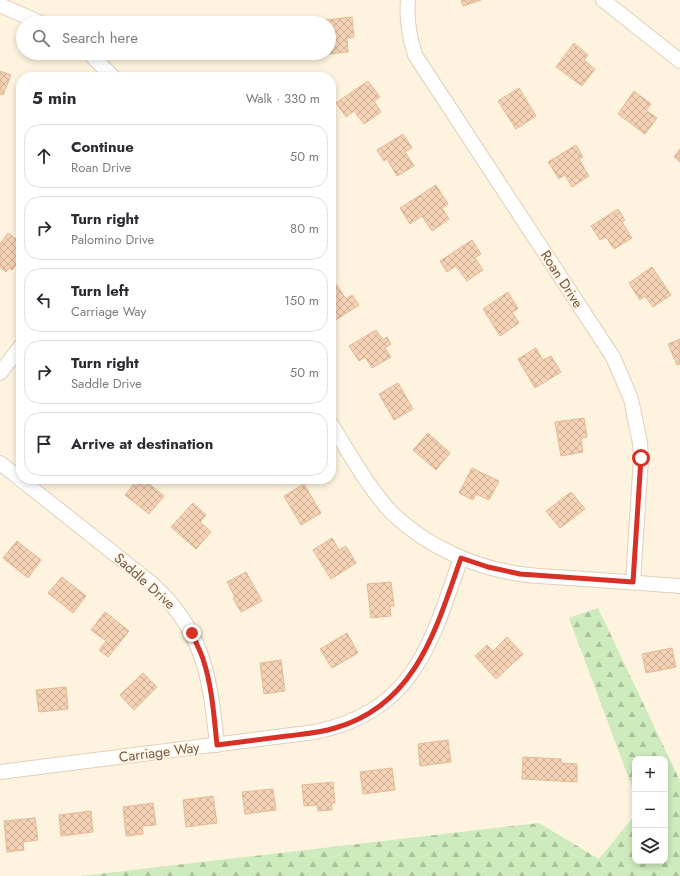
<!DOCTYPE html>
<html lang="en">
<head>
<meta charset="utf-8">
<style>
	body { margin:0; font-family:Jost,sans-serif; background:#f2f2f3; color:#2b2b33 }
	.controls { position:absolute; right:12px; bottom:12px; display:grid; overflow:hidden; border-radius:8px; box-shadow:0 2px 6px #0003 }
	.controls button { width:36px; height:36px; display:grid; place-items:center; padding:0; border:0; border-bottom:1px solid #e1e1e2; background:#fff; color:#2b2b33; font:20px sans-serif }
	.stop { position:absolute; width:12px; height:12px; margin:-9px; border:3px solid #d93025; border-radius:50%; background:#fff }
	.stop.end { background:#d93025; border-color:#fff; box-shadow:0 1px 4px #0008 }
	.list { margin:0; padding:0; list-style:none }
	h2 { display:flex; justify-content:space-between; align-items:center; height:52px; margin:0; padding:0 16px; font-size:17px }
	h2 small { font-size:13px; font-weight:400; color:#7c7c81 }
	.list li { display:grid; grid-template-columns:26px 1fr auto; gap:12px; align-items:center; box-sizing:border-box; height:64px; margin:0 8px 8px; padding:0 8px; border:1px solid #e1e1e2; border-radius:16px }
	.list b { display:block; font-size:15px; white-space:nowrap }
	.list p { margin:0; font-size:13px; white-space:nowrap; color:#7c7c81 }
	.list em { font-size:13px; font-style:normal; color:#7c7c81 }
	.icon { flex:none; width:22px; height:22px; fill:none; stroke:currentColor; stroke-width:2; stroke-linecap:round; stroke-linejoin:round }
	.map { position:relative; flex:none; width:680px; height:876px; overflow:hidden }
	.search { position:absolute; background:#fff; box-shadow:0 2px 6px #0003; left:16px; top:16px; width:320px; height:44px; display:flex; align-items:center; gap:10px; box-sizing:border-box; padding:0 14px; border-radius:22px; color:#7c7c81; font-size:15px }
	.panel { position:absolute; background:#fff; box-shadow:0 2px 6px #0003; left:16px; top:72px; width:320px; height:412px; border-radius:16px }
	.map>svg:first-child { display:block }
</style>
</head>
<body>
<div class="map">
<svg width="680" height="876" viewBox="0 0 680 876">
	<defs>
		<pattern id="forest-firs" width="22" height="20" patternUnits="userSpaceOnUse"><rect width="22" height="20" fill="#cdebbd"/><path d="M5 1l3.5 6h-7zM16 11l3.5 6h-7z" fill="#abc19b"/></pattern>
		<pattern id="building-cross-hatch" width="8" height="8" patternUnits="userSpaceOnUse"><rect width="8" height="8" fill="#f4d2b5"/><path d="M0 0l8 8M0 8l8-8" fill="none" stroke="#caad95"/></pattern>
	</defs>
	<rect width="100%" height="100%" fill="#fdf3de"/>
	<polygon fill="url(#forest-firs)" points="598,608 680,781 680,876 81,876 539,823 599,859 635,815 635,861 665,861 665,759 635,759 635,795 569,618"/>
	<g fill="url(#building-cross-hatch)" stroke="#e7b995">
		<polygon points="461,0 481,0 463,6"/>
		<polygon points="189,17 193,23 181,23"/>
		<polygon points="352,17 354,37 347,38 348,52 329,54 329,23 325,23 325,20"/>
		<polygon points="574,43 588,55 584,60 595,69 582,86 556,67"/>
		<polygon points="0,71 11,75 3,95 0,94"/>
		<polygon points="368,81 380,97 374,101 381,112 364,124 354,111 346,117 336,103"/>
		<polygon points="519,88 536,116 516,129 498,101"/>
		<polygon points="634,91 651,104 646,110 657,118 645,134 618,114"/>
		<polygon points="403,134 412,148 405,152 414,166 397,176 387,159 384,161 377,150"/>
		<polygon points="576,145 583,157 579,159 589,176 572,187 565,175 559,179 548,162"/>
		<polygon points="680,149 680,162 674,157"/>
		<polygon points="436,185 448,204 442,208 449,219 432,231 422,216 410,224 400,208"/>
		<polygon points="618,209 625,220 622,222 632,238 614,249 606,237 600,240 591,226"/>
		<polygon points="8,233 21,243 21,259 12,270 9,268 6,272 0,267 0,244"/>
		<polygon points="472,240 481,254 475,258 483,270 467,281 456,266 447,272 440,261"/>
		<polygon points="652,267 671,295 653,307 645,296 640,300 629,283"/>
		<polygon points="336,284 346,299 352,295 359,305 334,321 331,315 331,287"/>
		<polygon points="508,292 518,309 512,312 519,323 500,336 483,309"/>
		<polygon points="376,330 383,340 387,337 391,344 385,348 391,357 372,368 365,357 359,361 349,346"/>
		<polygon points="680,339 680,364 677,365 668,344"/>
		<polygon points="536,348 543,360 551,356 561,372 535,388 518,359"/>
		<polygon points="398,383 413,409 394,420 379,394"/>
		<polygon points="584,418 587,437 581,438 583,452 561,456 555,422"/>
		<polygon points="428,433 450,453 436,470 413,450"/>
		<polygon points="472,468 499,481 489,500 476,494 473,500 459,493"/>
		<polygon points="138,479 143,479 164,496 149,514 125,495"/>
		<polygon points="304,484 321,513 301,525 284,496"/>
		<polygon points="571,492 585,509 560,528 546,511"/>
		<polygon points="193,503 206,515 200,522 211,532 196,549 171,527"/>
		<polygon points="332,538 339,550 346,546 356,563 331,579 313,550"/>
		<polygon points="17,541 41,560 28,578 3,558"/>
		<polygon points="246,572 262,601 241,612 233,598 235,597 227,582"/>
		<polygon points="62,577 86,596 73,613 48,593"/>
		<polygon points="391,582 394,606 390,606 391,616 371,618 367,584"/>
		<polygon points="105,612 129,631 108,657 99,650 106,641 91,630"/>
		<polygon points="347,633 358,653 332,668 320,649"/>
		<polygon points="507,637 523,654 496,679 475,656 487,645 493,651"/>
		<polygon points="672,648 676,667 646,673 642,654"/>
		<polygon points="281,660 285,691 264,694 260,663"/>
		<polygon points="143,673 157,687 134,710 120,695"/>
		<polygon points="66,687 68,709 39,712 36,690"/>
		<polygon points="448,740 451,762 420,766 418,744"/>
		<polygon points="523,757 561,759 561,763 577,764 577,782 522,779"/>
		<polygon points="392,768 395,790 363,794 360,772"/>
		<polygon points="333,782 335,803 332,803 332,810 318,811 317,805 304,806 302,785"/>
		<polygon points="273,789 276,810 245,814 242,792"/>
		<polygon points="213,796 217,823 186,827 183,800"/>
		<polygon points="153,803 156,825 142,826 143,834 126,836 123,807"/>
		<polygon points="91,811 93,832 61,836 59,815"/>
		<polygon points="35,818 38,840 23,842 24,850 7,852 4,821"/>
	</g>
	<g fill="none" stroke-linecap="round" stroke-linejoin="round">
		<defs>
			<g id="minor">
				<path d="M408,0C406,20 409,36 415,55L613,357L631,399L640,443L641,458L633,582"/>
				<polyline points="603,0 680,61"/>
				<polyline points="0,5 41,23"/>
				<polyline points="89,53 113,77"/>
				<polyline points="0,373 21,346"/>
				<path d="M331,424C350,454 368,488 393,514C428,547 473,567 520,574C541,577 562,577 583,579C616,581 648,584 680,586"/>
				<path d="M0,463L150,582C204,630 210,677 217,745"/>
				<path d="M0,772L315,732C415,711 431,643 461,558"/>
			</g>
		</defs>
		<use href="#minor" stroke="#e1cfba" stroke-width="16"/>
		<use href="#minor" stroke="#fff" stroke-width="14"/>
	</g>
	<g fill="none" stroke-linecap="round" stroke-linejoin="round">
		<path stroke="#d93025" stroke-width="5" d="M192,633C195,641 200,650 203,659C212,686 214,716 217,745C240,742 264,739 287,736C303,734 319,733 335,728C416,705 436,629 461,558L488,567L520,574L633,582L641,458"/>
	</g>
	<g text-anchor="middle" stroke-width="4" stroke-linejoin="round" paint-order="stroke">
		<g font-size="14" fill="#745946" stroke="#fff7e5">
			<text transform="translate(562 279) rotate(57)" y="5">Roan Drive</text>
			<text transform="translate(145 581) rotate(42)" y="5">Saddle Drive</text>
			<text transform="translate(159 752) rotate(-7)" y="5">Carriage Way</text>
		</g>
	</g>
</svg>
<div class="controls">
<button>+</button>
<button>−</button>
<button><svg class="icon" aria-label="layers" viewBox="0 0 24 24"><path d="M12 4l9 5-9 5-9-5zM3 14l9 5 9-5"/></svg></button>
</div>
<div class="stop" style="left:641px;top:458px"></div>
<div class="stop end" style="left:192px;top:633px"></div>
<div class="search"><svg class="icon" aria-label="search" viewBox="0 0 24 24"><circle cx="10" cy="10" r="6"/><path d="M15 15l6 6"/></svg>Search here</div>
<section class="panel">
<h2>5 min<small>Walk · 330 m</small></h2>
<ul class="list">
<li><svg class="icon" aria-label="ahead" viewBox="0 0 24 24"><path d="M12 20V5M6 11l6-6 6 6"/></svg><div><b>Continue</b><p>Roan Drive</p></div><em>50 m</em></li>
<li><svg class="icon" aria-label="right" viewBox="0 0 24 24"><path d="M7 20v-9h11M14 6l5 5-5 5"/></svg><div><b>Turn right</b><p>Palomino Drive</p></div><em>80 m</em></li>
<li><svg class="icon" aria-label="left" viewBox="0 0 24 24"><path d="M17 20v-9H6M10 6l-5 5 5 5"/></svg><div><b>Turn left</b><p>Carriage Way</p></div><em>150 m</em></li>
<li><svg class="icon" aria-label="right" viewBox="0 0 24 24"><path d="M7 20v-9h11M14 6l5 5-5 5"/></svg><div><b>Turn right</b><p>Saddle Drive</p></div><em>50 m</em></li>
<li><svg class="icon" aria-label="arrive" viewBox="0 0 24 24"><path d="M6 21V4h12l-3 4 3 4H6"/></svg><div><b>Arrive at destination</b></div></li>
</ul>
</section>
</div>
</body>
</html>
